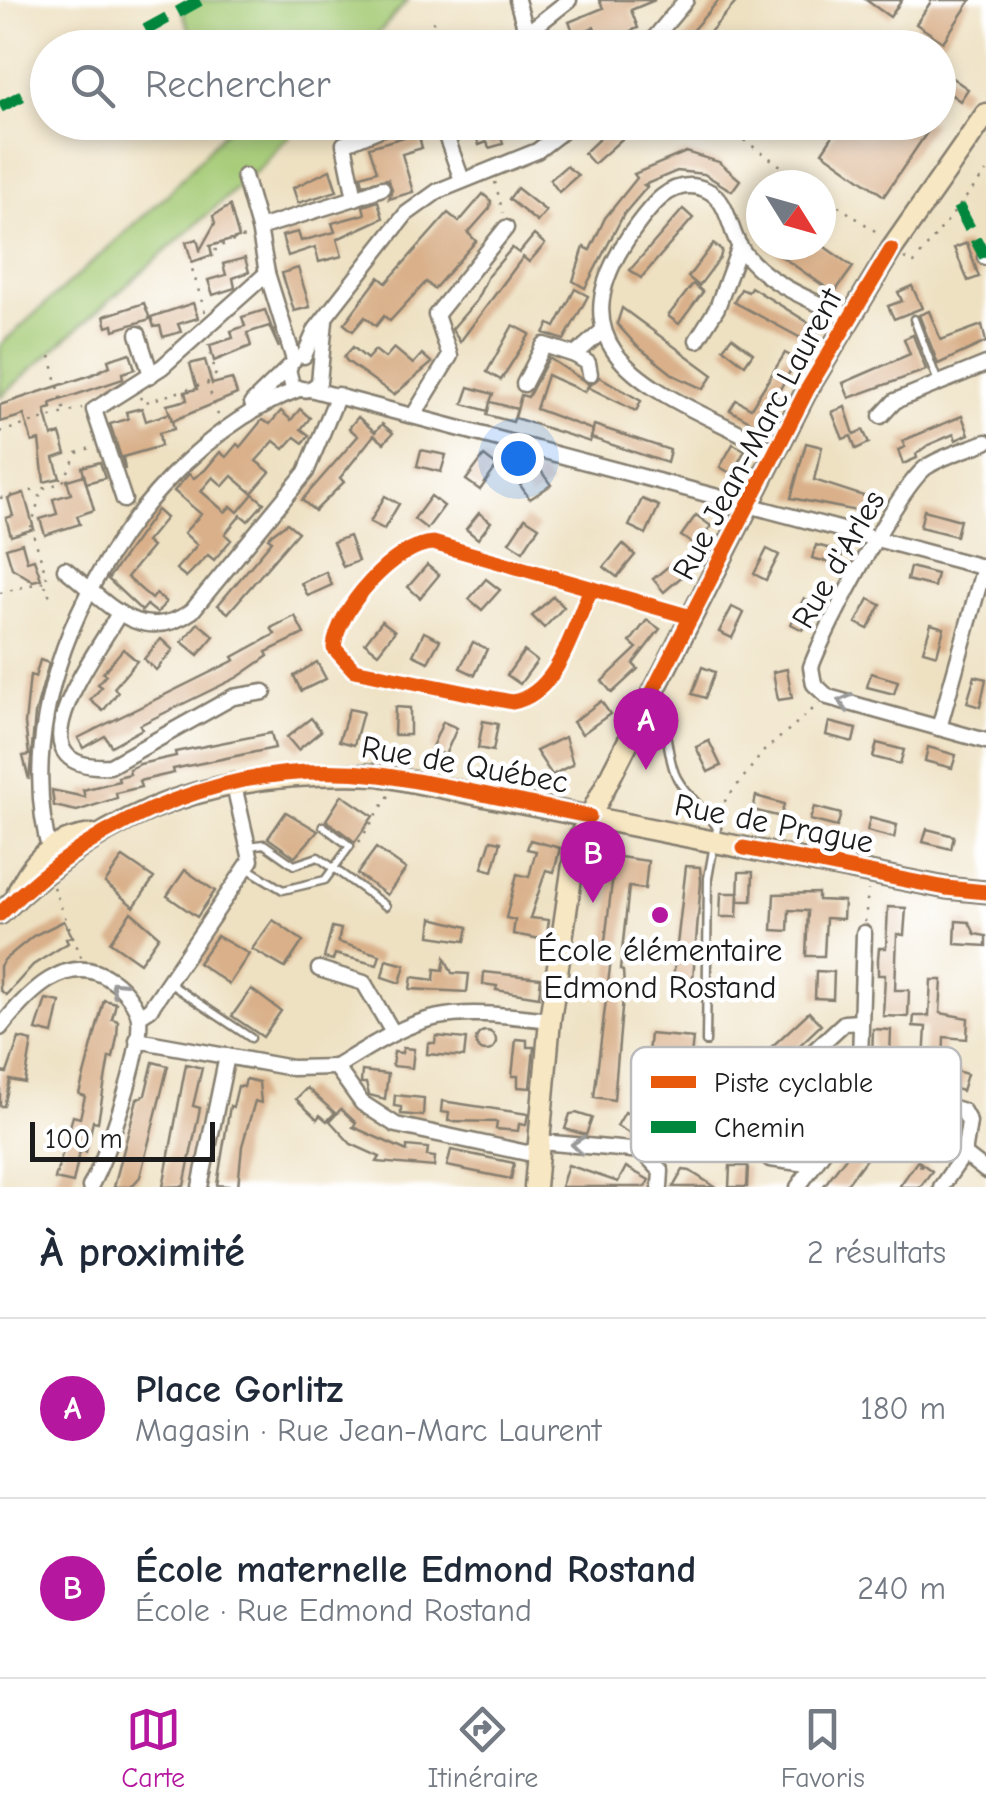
<!DOCTYPE html>
<html lang="fr">
<head>
<meta charset="utf-8">
<style>
	body { margin:0; font-family:"Comic Neue",sans-serif; background:#f6f6f7; color:#1f2937 }
	.compass { position:absolute; left:746px; top:170px; width:90px; height:90px; border-radius:50%; background:#fff; box-shadow:0 5px 15px #0003; rotate:127deg }
	.scale { position:absolute; left:30px; bottom:25px; width:185px; box-sizing:border-box; padding-left:10px; border:5px solid #1c1c1c; border-top:0; font-size:28px; line-height:35px; white-space:nowrap; color:#1c1c1c; -webkit-text-stroke:8px #fff; paint-order:stroke }
	.you { position:absolute; left:518px; top:458px; width:35px; height:35px; margin:-25px; border:8px solid #fff; border-radius:50%; background:#1a73e8; box-shadow:0 0 0 15px #1a73e833 }
	.badge { display:grid; place-items:center; width:65px; height:65px; border-radius:50%; background:#b5179e; color:#fff; font-size:32px; font-weight:700 }
	.pin { position:absolute; translate:-50% -82px; filter:drop-shadow(0 2px 5px #0008) }
	.pin::after { content:''; position:absolute; top:52px; width:35px; height:30px; background:inherit; clip-path:polygon(0 0,100% 0,50% 100%) }
	.list { margin:0; padding:0; list-style:none }
	h2 { display:flex; justify-content:space-between; align-items:center; height:130px; margin:0; padding:0 40px; font-size:42px }
	h2 small { font-size:32px; font-weight:400; color:#747a83 }
	.list li { display:grid; grid-template-columns:65px 1fr auto; gap:30px; align-items:center; box-sizing:border-box; height:180px; padding:0 40px; border-top:2px solid #e0e1e3 }
	.list b { display:block; font-size:38px; white-space:nowrap }
	.list p { margin:0; font-size:32px; white-space:nowrap; color:#747a83 }
	.list em { font-size:32px; font-style:normal; color:#747a83 }
	.icon { flex:none; width:55px; height:55px; fill:none; stroke:currentColor; stroke-width:2; stroke-linecap:round; stroke-linejoin:round }
	.map { position:relative; flex:none; width:986px; height:1187px; overflow:hidden }
	.search { position:absolute; background:#fff; box-shadow:0 5px 15px #0003; left:30px; right:30px; top:30px; height:110px; display:flex; align-items:center; gap:25px; box-sizing:border-box; padding:0 35px; border-radius:55px; color:#747a83; font-size:38px }
	.sheet { height:490px; background:#fff }
	nav { display:flex; justify-content:space-around; align-items:center; box-sizing:border-box; height:140px; border-top:2px solid #e0e1e3; background:#fff; font-size:28px; color:#747a83 }
	nav a { display:grid; justify-items:center; gap:5px }
	nav .on { color:#b5179e }
	.map>svg:first-child { display:block }
</style>
</head>
<body>
<div class="map">
<svg width="986" height="1187" viewBox="0 0 986 1187">
	<rect width="100%" height="100%" fill="#fff"/>
	<filter id="ink" filterUnits="userSpaceOnUse"><feTurbulence type="fractalNoise" baseFrequency=".01" numOctaves="2"/><feDisplacementMap in="SourceGraphic" scale="20" xChannelSelector="R" yChannelSelector="G"/><feConvolveMatrix kernelMatrix="1 2 1 2 8 2 1 2 1" color-interpolation-filters="sRGB"/></filter>
	<filter id="wash" filterUnits="userSpaceOnUse"><feTurbulence type="fractalNoise" baseFrequency=".0048" numOctaves="4" result="noise"/><feDisplacementMap in="SourceGraphic" scale="40" xChannelSelector="R" yChannelSelector="G"/><feGaussianBlur stdDeviation="2.25" result="paint"/><feColorMatrix in="noise" values="0 0 0 0 0 0 0 0 0 0 0 0 0 0 0 0 0 1.4 0 .05"/><feComposite in="paint" operator="in"/></filter>
	<g filter="url(#wash)">
		<rect width="100%" height="100%" fill="#eee1c2"/>
		<g fill="#a4ca74" stroke="#607348" stroke-width="2.5">
			<polygon points="200,0 408,0 366,47 196,47 182,10"/>
			<polygon points="222,123 300,123 262,166 0,397 0,345 167,195 225,131"/>
		</g>
		<g id="blocks">
			<g fill="#d9b08a">
				<polygon points="599,0 655,0 631,10 638,28 601,43 594,27 575,35 569,22 603,8"/>
				<polygon points="719,0 738,0 696,48 677,48"/>
				<polygon points="866,0 902,0 890,17"/>
				<polygon points="932,0 971,0 943,42 916,24"/>
				<polygon points="938,68 968,89 960,101 938,85"/>
				<polygon points="472,122 497,122 503,144 489,148 487,142 479,145"/>
				<polygon points="617,122 641,122 594,164 584,153"/>
				<polygon points="842,122 934,122 884,196 822,152"/>
				<polygon points="418,133 422,148 402,154 413,192 389,199 392,189 388,179 363,184 361,176 377,171 369,147"/>
				<polygon points="686,152 719,162 740,180 732,191 704,174 677,171 644,185 647,187 624,214 585,288 573,281 584,247 590,250 605,218 637,178 634,174"/>
				<polygon points="566,166 578,175 559,192 550,180"/>
				<polygon points="330,170 337,191 298,203 293,188"/>
				<polygon points="517,188 546,211 537,222 509,199"/>
				<polygon points="483,194 491,201 490,208 468,233 476,241 434,289 426,282 390,321 384,316 376,326 365,317 353,331 344,324 379,277 386,283 448,213 459,222"/>
				<polygon points="378,201 383,218 337,239 342,256 319,262 315,247 288,256 282,236 298,232 301,241 335,232 332,223 365,214 363,206"/>
				<polygon points="230,206 239,238 210,246 212,255 192,262 186,242 197,239 200,250 215,223 213,216"/>
				<polygon points="683,209 693,218 641,278 630,270"/>
				<polygon points="534,235 545,244 529,262 523,257 460,342 452,329 476,301 488,276 512,248 519,253"/>
				<polygon points="967,243 979,277 968,281 954,248"/>
				<polygon points="713,244 722,250 720,258 699,286 688,277"/>
				<polygon points="765,245 822,245 853,267 834,293"/>
				<polygon points="245,258 249,272 233,278 235,288 213,295 208,280 226,275 223,264"/>
				<polygon points="298,268 310,307 294,311 282,273"/>
				<polygon points="693,284 703,292 679,324 668,316"/>
				<polygon points="912,286 922,308 894,319 888,306 902,301 898,292"/>
				<polygon points="751,287 809,323 807,326 818,332 812,344 734,302 741,289 748,292"/>
				<polygon points="575,289 588,296 564,340 544,333 549,324 555,327"/>
				<polygon points="144,303 150,319 114,330 113,325 107,327 104,316"/>
				<polygon points="193,303 198,318 178,324 181,332 163,337 160,326 154,327 151,317"/>
				<polygon points="622,308 713,375 703,389 675,376 637,346 617,324"/>
				<polygon points="265,310 279,348 269,326 247,333 251,346 214,361 210,345 233,338 231,331 245,326 242,317"/>
				<polygon points="929,311 941,340 982,325 986,342 938,364 919,315"/>
				<polygon points="513,325 530,334 501,380 487,372"/>
				<polygon points="913,335 926,370 849,398 843,383 910,354 904,339"/>
				<polygon points="732,337 753,353 745,365 723,348"/>
				<polygon points="353,347 367,359 375,350 385,358 394,348 413,364 422,354 432,363 394,395 347,361 344,357"/>
				<polygon points="130,353 135,369 122,373 123,379 51,403 52,408 45,410 52,436 60,434 66,454 54,458 60,478 44,482 39,440 32,442 24,415 0,422 0,405 91,375 110,366 108,360"/>
				<polygon points="785,353 794,358 793,366 759,426 730,410 736,400 751,408"/>
				<polygon points="549,358 589,384 585,392 547,375 536,409 593,430 590,442 515,418 521,395 528,397"/>
				<polygon points="205,360 212,384 232,379 237,394 172,421 167,405 187,400 185,392 197,389 190,364"/>
				<polygon points="600,377 641,401 636,411 588,387"/>
				<polygon points="469,387 493,394 490,402 517,409 513,422 487,415 490,402 488,411 463,404"/>
				<polygon points="845,407 854,434 863,430 869,443 856,449 851,436 843,439 832,412"/>
				<polygon points="142,408 146,421 170,413 174,429 159,433 161,446 123,457 125,470 110,424 128,419 126,412"/>
				<polygon points="300,409 310,418 301,429 309,435 303,443 295,437 284,449 274,441 256,461 270,472 252,493 232,476 223,486 213,477 201,491 225,512 231,506 238,512 253,494 264,503 248,521 241,515 225,534 231,540 214,560 208,555 186,577 176,569 197,545 184,533 201,514 174,491 189,474 194,478 205,470 220,452 226,457 237,444 240,447 262,420 270,424 281,411 291,420"/>
				<polygon points="962,416 969,434 956,440 954,434 928,445 916,454 917,458 903,464 898,450 905,447 902,441"/>
				<polygon points="358,417 375,432 382,424 393,433 384,443 374,435 340,478 344,482 315,511 302,500 358,436 349,428"/>
				<polygon points="594,425 670,450 667,463 591,438"/>
				<polygon points="806,443 822,447 814,480 876,500 872,514 791,498"/>
				<polygon points="733,444 745,450 732,474 720,467"/>
				<polygon points="421,450 446,455 441,472 417,466"/>
				<polygon points="484,456 497,466 480,490 466,480"/>
				<polygon points="100,462 105,478 86,483 82,467"/>
				<polygon points="541,471 551,485 530,499 520,485"/>
				<polygon points="84,475 94,510 77,516 80,524 45,535 40,519 57,514 53,499 71,494 67,480"/>
				<polygon points="24,493 34,529 11,536 6,518 13,516 8,498"/>
				<polygon points="385,496 399,504 384,529 370,522"/>
				<polygon points="431,496 444,506 427,529 414,519"/>
				<polygon points="642,499 659,506 646,534 629,526"/>
				<polygon points="157,510 166,518 146,542 152,547 127,577 152,599 156,594 166,602 157,613 147,605 142,611 108,579"/>
				<polygon points="924,510 960,520 956,536 920,527"/>
				<polygon points="479,513 491,522 478,539 466,529"/>
				<polygon points="696,515 711,526 696,546 681,536"/>
				<polygon points="525,518 539,527 523,551 509,542"/>
				<polygon points="287,523 298,532 228,613 218,605 272,541 268,538 272,534"/>
				<polygon points="349,536 358,561 343,567 333,542"/>
				<polygon points="22,543 27,561 34,559 41,579 33,581 12,568 6,548"/>
				<polygon points="623,544 635,555 617,577 604,567"/>
				<polygon points="816,545 843,552 839,565 812,558"/>
				<polygon points="767,549 779,555 766,580 754,574"/>
				<polygon points="676,560 686,573 664,592 653,579"/>
				<polygon points="427,565 439,575 420,598 408,587"/>
				<polygon points="910,567 937,574 934,587 907,580"/>
				<polygon points="326,572 332,585 308,596 301,583"/>
				<polygon points="486,579 500,590 482,610 469,599"/>
				<polygon points="553,596 564,607 544,628 532,616"/>
				<polygon points="804,598 816,605 803,630 791,624"/>
				<polygon points="869,599 881,605 868,629 856,623"/>
				<polygon points="732,607 744,613 732,638 719,632"/>
				<polygon points="295,616 304,634 266,652 268,656 238,677 140,725 142,729 111,746 105,736 83,748 78,738 235,660 233,657 275,634 271,628"/>
				<polygon points="647,620 660,629 633,664 638,669 612,693 602,681 637,648 630,642"/>
				<polygon points="382,621 395,631 378,653 365,643"/>
				<polygon points="198,623 214,636 198,655 182,642"/>
				<polygon points="931,624 944,628 937,655 923,651"/>
				<polygon points="424,632 440,640 428,662 413,655"/>
				<polygon points="161,639 173,650 156,670 144,659"/>
				<polygon points="473,642 487,649 475,675 460,668"/>
				<polygon points="123,649 137,661 114,688 118,692 103,711 90,700 102,687 98,684 106,675 103,673"/>
				<polygon points="524,651 537,661 520,684 507,675"/>
				<polygon points="40,660 49,663 35,714 29,780 23,756 29,755 25,724 30,675 35,677"/>
				<polygon points="317,662 326,679 301,691 294,676"/>
				<polygon points="702,667 715,672 705,698 692,694"/>
				<polygon points="787,669 792,698 778,700 773,672"/>
				<polygon points="871,673 898,681 894,694 867,687"/>
				<polygon points="975,676 986,679 980,707 967,703"/>
				<polygon points="601,701 610,714 582,734 573,722"/>
				<polygon points="395,707 410,708 410,735 394,735"/>
				<polygon points="349,709 363,712 354,745 339,741"/>
				<polygon points="311,718 321,731 298,750 287,737"/>
				<polygon points="483,721 498,724 493,751 478,748"/>
				<polygon points="443,722 457,728 445,755 431,749"/>
				<polygon points="829,722 856,729 853,742 826,735"/>
				<polygon points="271,733 275,748 173,769 174,773 139,781 141,787 116,793 117,798 77,811 54,806 52,790 85,797 83,790 119,781 118,777 130,774 129,769 140,764 176,756 175,752"/>
				<polygon points="565,737 573,764 552,775 536,751"/>
				<polygon points="709,741 721,766 708,772 696,747"/>
				<polygon points="877,743 904,750 900,764 873,757"/>
				<polygon points="928,747 956,755 952,768 925,761"/>
				<polygon points="342,795 373,816 355,842 326,820"/>
				<polygon points="756,796 784,804 781,817 753,810"/>
				<polygon points="814,807 841,814 837,827 810,820"/>
				<polygon points="286,812 318,831 295,857 268,838"/>
				<polygon points="870,818 897,825 894,838 867,831"/>
				<polygon points="927,829 954,836 951,849 923,842"/>
				<polygon points="491,840 501,842 493,871 482,868"/>
				<polygon points="530,840 560,848 554,872 546,870 530,918 549,920 546,940 513,934 515,920 506,918 517,874 529,877 532,865 536,851 527,849"/>
				<polygon points="376,848 406,869 387,895 357,874"/>
				<polygon points="606,855 648,861 645,889 629,887 620,970 623,971 624,986 614,1100 594,1097 612,951 604,950 613,874 604,873"/>
				<polygon points="123,857 154,878 134,907 105,883"/>
				<polygon points="686,866 700,867 701,882 692,990 672,988"/>
				<polygon points="185,870 215,891 197,917 167,896"/>
				<polygon points="739,872 753,872 752,901 738,901"/>
				<polygon points="721,893 738,893 737,917 720,917"/>
				<polygon points="818,893 818,900 844,901 843,919 826,918 824,956 806,956 808,911 789,910 788,931 772,930 774,894"/>
				<polygon points="888,907 906,908 904,935 897,934 895,990 909,990 908,1017 883,1016 885,975 878,975 878,959 879,948 886,948"/>
				<polygon points="131,912 159,936 140,963 110,942"/>
				<polygon points="432,918 468,927 465,941 430,936"/>
				<polygon points="273,920 303,941 285,968 252,949"/>
				<polygon points="64,921 72,936 66,939 68,943 33,965 6,995 0,990 0,966 5,959 33,936"/>
				<polygon points="956,921 969,922 975,934 986,936 986,946 955,944"/>
				<polygon points="332,927 341,929 338,942 380,955 377,965 335,954 333,960 324,958"/>
				<polygon points="217,936 249,954 229,984 198,963"/>
				<polygon points="445,958 452,973 469,974 467,992 410,989 412,977 434,980 435,969 443,970"/>
				<polygon points="386,960 405,965 400,983 382,977"/>
				<polygon points="816,971 834,972 833,999 815,998"/>
				<polygon points="484,972 541,978 539,997 496,990 497,986 483,984"/>
				<polygon points="931,980 942,980 940,1013 968,1018 967,1039 944,1037 943,1067 967,1074 962,1091 907,1075 912,1058 924,1061 926,1027 913,1026 914,1016 929,1016"/>
				<polygon points="251,989 281,1011 263,1037 232,1016"/>
				<polygon points="46,999 60,1002 53,1034 36,1030"/>
				<polygon points="104,1000 116,1003 112,1019 118,1021 117,1037 113,1058 109,1057 98,1122 93,1121 86,1152 80,1151 73,1183 55,1179 73,1116 80,1118 85,1096 79,1094"/>
				<polygon points="809,1012 821,1025 780,1064 767,1051"/>
				<polygon points="873,1029 891,1030 890,1057 872,1057"/>
				<circle cx="486" cy="1041" r="10"/>
				<polygon points="650,1034 693,1038 691,1057 698,1058 698,1063 718,1064 724,1060 735,1073 731,1089 695,1090 695,1095 668,1093 659,1115 649,1110 651,1091 638,1090 641,1052 648,1053"/>
				<polygon points="436,1036 466,1039 464,1057 427,1054 428,1043 435,1043"/>
				<polygon points="19,1038 32,1041 25,1083 10,1080 4,1106 0,1106 0,1072 7,1073"/>
				<polygon points="516,1039 527,1040 527,1047 534,1047 530,1088 518,1087 518,1076 512,1076"/>
				<polygon points="403,1048 414,1049 412,1068 392,1066 394,1052 402,1053"/>
				<polygon points="153,1062 168,1066 140,1177 131,1187 114,1187 137,1099 145,1095"/>
				<polygon points="186,1064 202,1068 193,1106 200,1108 184,1186 163,1187"/>
				<polygon points="362,1071 388,1074 385,1099 369,1095 366,1083 361,1083"/>
				<polygon points="246,1079 259,1082 261,1103 255,1101 242,1146 238,1187 217,1185 230,1106 233,1107 238,1086 244,1087"/>
				<polygon points="307,1088 335,1113 327,1121 320,1115 317,1119 296,1099"/>
				<polygon points="395,1095 424,1098 423,1116 401,1114 401,1107 394,1106"/>
				<polygon points="442,1101 528,1114 526,1125 519,1124 518,1131 496,1129 497,1122 448,1121 449,1113 441,1112"/>
				<polygon points="341,1109 356,1123 353,1127 407,1151 407,1146 428,1148 427,1156 435,1157 434,1167 377,1162 380,1157 351,1144 330,1121"/>
				<polygon points="625,1112 649,1123 639,1139 617,1126"/>
				<polygon points="576,1113 592,1118 586,1135 565,1129 570,1114"/>
				<polygon points="861,1137 875,1147 845,1187 823,1187"/>
				<polygon points="451,1150 514,1163 511,1179 447,1166"/>
				<polygon points="918,1160 921,1167 921,1163 932,1171 920,1187 899,1187"/>
				<polygon points="568,1165 618,1182 626,1167 649,1180 645,1187 561,1187"/>
				<polygon points="730,1166 748,1166 747,1187 729,1187"/>
				<polygon points="683,1170 690,1171 715,1187 673,1187"/>
			</g>
		</g>
	</g>
	<g filter="url(#ink)">
		<use href="#blocks" fill-opacity="0" stroke="#857e6f" stroke-width="2.5"/>
		<g fill="none" stroke-linecap="round" stroke-linejoin="round">
			<defs>
				<g id="lane">
					<polyline points="914,319 938,382"/>
					<path d="M654,703C670,720 665,756 677,778C687,797 706,809 717,828L708,878L706,1042"/>
					<polyline points="248,846 264,844 294,865 318,857 386,906"/>
					<polyline points="247,868 283,890 325,880 350,846 323,826"/>
					<polyline points="169,983 251,1038"/>
				</g>
				<g id="street">
					<polyline points="517,0 531,48"/>
					<polyline points="527,33 569,0"/>
					<polyline points="646,48 686,0"/>
					<polyline points="441,122 462,180"/>
					<polyline points="244,176 259,228 355,198 344,144 397,122"/>
					<polyline points="355,198 382,188"/>
					<polyline points="259,228 267,273 294,360"/>
					<polyline points="985,257 986,257"/>
					<polyline points="138,334 151,375"/>
					<polyline points="697,340 717,308 740,246"/>
					<polyline points="575,355 588,363 590,374"/>
					<polyline points="304,356 316,329 406,214 438,191 537,151 575,122"/>
					<path d="M288,369L292,385C302,391 311,392 319,382L325,321"/>
					<polyline points="524,384 544,345 575,355 601,332"/>
					<polyline points="310,389 986,568"/>
					<polyline points="252,403 290,366"/>
					<polyline points="415,413 450,356 436,315 506,228"/>
					<polyline points="881,416 895,401 986,364"/>
					<path d="M986,442C968,449 945,455 928,466C900,483 824,631 811,667L814,684L828,697L986,741"/>
					<path d="M775,451C676,396 534,364 637,225C652,205 670,181 698,187C729,194 727,225 740,247C763,283 811,300 848,317"/>
					<polyline points="124,500 94,410 162,367 267,273"/>
					<path d="M65,569C105,600 140,648 192,611L306,472L338,395"/>
					<path d="M591,589C573,627 559,694 512,702L354,670L334,648C336,611 395,544 433,543L691,617"/>
					<path d="M118,615C95,656 5,772 110,766L233,697L264,692"/>
					<polyline points="939,728 984,567"/>
					<path d="M51,855C0,680 139,449 299,389"/>
					<polyline points="319,969 364,983 392,1031"/>
					<polyline points="139,1016 150,1009 251,860 233,781"/>
					<path d="M0,1028C26,995 68,948 113,981C124,989 137,1005 139,1018C143,1052 107,1155 90,1187"/>
					<polyline points="137,1040 292,1068 336,1067"/>
					<polyline points="864,1095 859,1090 864,933"/>
					<polyline points="541,1142 642,1151 661,1171 660,1187"/>
					<path d="M539,1149L527,1153L396,1125L362,1103L336,1067C428,1009 443,1008 550,1020"/>
					<polyline points="964,1154 986,1171"/>
					<polyline points="814,1165 770,1159 767,1100 771,1091 844,1023 859,1022"/>
					<polyline points="200,1187 227,1056"/>
					<polyline points="798,1187 864,1095 880,1085 963,1111 969,1122 964,1154 941,1187"/>
				</g>
				<g id="secondary">
					<path d="M18,892C33,858 55,839 93,835"/>
					<path d="M0,914C112,802 225,769 379,775L946,888L986,892"/>
					<polyline points="535,1187 550,1020 576,844 807,390 891,250 986,114"/>
				</g>
			</defs>
			<use href="#lane" stroke="#857e6f" stroke-width="11"/>
			<use href="#street" stroke="#857e6f" stroke-width="19"/>
			<use href="#secondary" stroke="#857e6f" stroke-width="25"/>
			<g stroke="#857e6f" stroke-width="2.5" stroke-dasharray="2.5 8" stroke-linecap="butt">
				<polyline points="433,21 436,48"/>
				<polyline points="668,122 669,122"/>
				<polyline points="718,122 808,185"/>
				<polyline points="495,182 503,213"/>
				<polyline points="821,194 881,235"/>
				<polyline points="904,258 914,263 986,172"/>
				<polyline points="205,312 190,262 217,255 215,248 247,236"/>
				<polyline points="50,356 65,412"/>
				<polyline points="207,383 219,418"/>
				<polyline points="140,397 143,403 207,383 216,374 208,344"/>
				<polyline points="0,432 82,408"/>
				<polyline points="0,498 40,489"/>
				<polyline points="0,593 46,581"/>
				<polyline points="50,595 44,590 48,581 31,527 42,489 63,482 77,453 93,447"/>
				<polyline points="718,810 764,751 819,704"/>
				<polyline points="359,842 390,794"/>
				<polyline points="53,887 82,959"/>
				<polyline points="865,922 868,890"/>
			</g>
			<use href="#lane" stroke="#fff" stroke-width="6"/>
			<use href="#street" stroke="#fff" stroke-width="14"/>
			<use href="#secondary" stroke="#f8e7c3" stroke-width="20"/>
			<g stroke="#00873e" stroke-width="12" stroke-dasharray="25 12" stroke-linecap="butt">
				<polyline points="113,48 200,0"/>
				<polyline points="0,107 48,82"/>
				<polyline points="958,206 985,257"/>
			</g>
			<defs>
				<g id="cycleway">
					<path d="M591,589C573,627 559,694 512,702L354,670L334,648C336,611 395,544 433,543L691,617"/>
					<polyline points="649,699 807,390 891,250"/>
					<polyline points="744,848 946,888 986,892"/>
					<path d="M0,914C100,814 238,757 380,775C450,785 520,803 589,816"/>
				</g>
			</defs>
			<use href="#cycleway" stroke="#fff" stroke-width="21"/>
			<use href="#cycleway" stroke="#e8590c" stroke-width="15"/>
		</g>
		<defs><path id="oneway-chevron" d="M-2-3.5L2.5 0L-2 3.5" fill="none" stroke-width="1.6" stroke-linecap="round" stroke-linejoin="round" transform="scale(2.5)"/></defs>
		<g stroke="#999">
			<use href="#oneway-chevron" transform="translate(845 702) rotate(-164)"/>
			<use href="#oneway-chevron" transform="translate(117 987) rotate(-137)"/>
			<use href="#oneway-chevron" transform="translate(578 1145) rotate(-175)"/>
		</g>
	</g>
	<circle fill="#b5179e" stroke="#fff" stroke-width="4" cx="660" cy="915" r="10"/>
	<g text-anchor="middle" stroke-width="9" stroke-linejoin="round" paint-order="stroke">
		<g font-size="32" fill="#1c1c1c" stroke="#fff">
			<text transform="translate(757 434) rotate(-62)" y="11">Rue Jean-Marc Laurent</text>
			<text transform="translate(838 559) rotate(-60)" y="11">Rue d'Arles</text>
			<text transform="translate(465 764) rotate(10)" y="11">Rue de Québec</text>
			<text transform="translate(774 823) rotate(11)" y="11">Rue de Prague</text>
		</g>
		<g font-size="32" fill="#1c1c1c" stroke="#fff">
			<text x="660" y="961">École élémentaire<tspan x="660" dy="37">Edmond Rostand</tspan></text>
		</g>
	</g>
	<rect x="631" y="1047" width="330" height="115" rx="15" fill="#fff" stroke="#bbb" stroke-width="2.5"/>
	<rect x="651" y="1076" width="45" height="12" fill="#e8590c"/>
	<rect x="651" y="1121" width="45" height="12" fill="#00873e"/>
	<g font-size="28" fill="#1c1c1c">
		<text x="714" y="1092">Piste cyclable</text>
		<text x="714" y="1137">Chemin</text>
	</g>
</svg>
<svg class="compass" viewBox="-18 -18 36 36"><path d="M0-13l5 13h-10z" fill="#e53935"/><path d="M0 13l5-13h-10z" fill="#747a83"/></svg>
<div class="scale">100 m</div>
<div class="you"></div>
<div class="pin badge" style="left:646px;top:770px">A</div>
<div class="pin badge" style="left:593px;top:903px">B</div>
<div class="search"><svg class="icon" aria-label="search" viewBox="0 0 24 24"><circle cx="10" cy="10" r="6"/><path d="M15 15l6 6"/></svg>Rechercher</div>
</div>
<section class="sheet">
<h2>À proximité<small>2 résultats</small></h2>
<ul class="list">
<li><span class="badge">A</span><div><b>Place Gorlitz</b><p>Magasin · Rue Jean-Marc Laurent</p></div><em>180 m</em></li>
<li><span class="badge">B</span><div><b>École maternelle Edmond Rostand</b><p>École · Rue Edmond Rostand</p></div><em>240 m</em></li>
</ul>
</section>
<nav>
<a class="on"><svg class="icon" aria-label="map" viewBox="0 0 24 24"><path d="M3 6l6-2 6 2 6-2v14l-6 2-6-2-6 2zM9 4v14M15 6v14"/></svg>Carte</a>
<a><svg class="icon" aria-label="directions" viewBox="0 0 24 24"><path d="M12 3l9 9-9 9-9-9zM9 14v-3h6M13 9l2 2-2 2"/></svg>Itinéraire</a>
<a><svg class="icon" aria-label="saved" viewBox="0 0 24 24"><path d="M7 4h10v16l-5-4-5 4z"/></svg>Favoris</a>
</nav>
</body>
</html>
